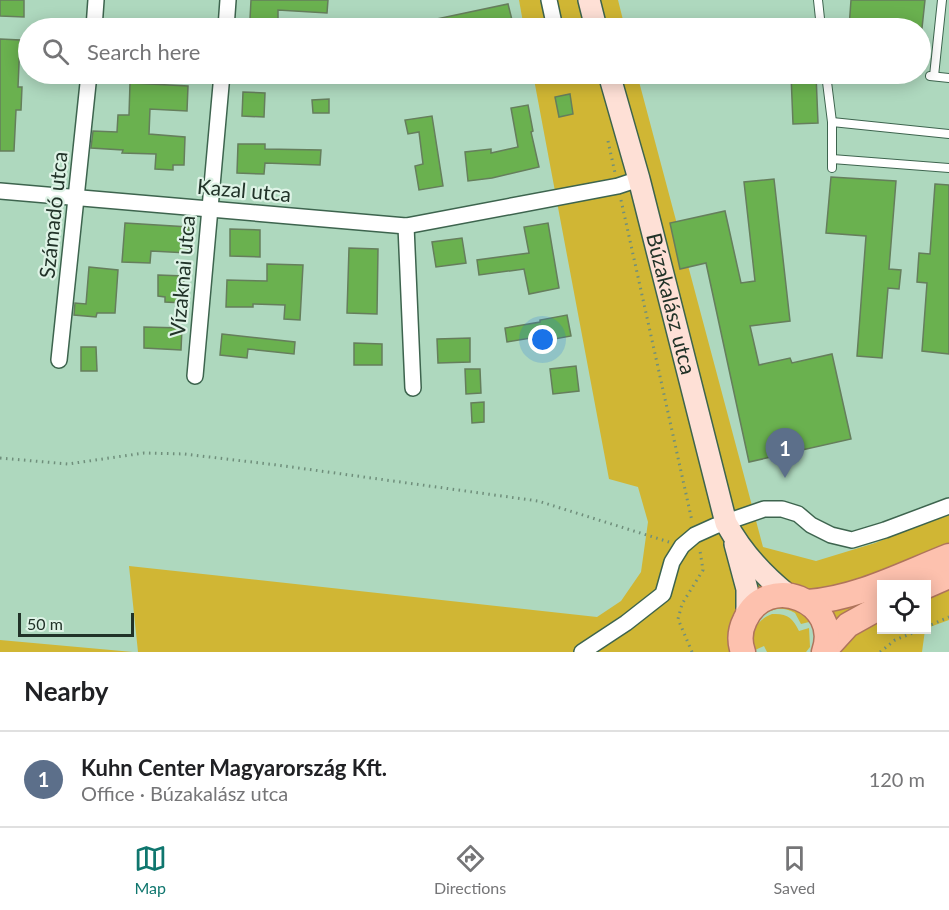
<!DOCTYPE html>
<html lang="en">
<head>
<meta charset="utf-8">
<style>
	body { margin:0; font-family:Lato,sans-serif; background:#f6f6f6; color:#202124 }
	.controls { position:absolute; right:18px; bottom:18px; display:grid; overflow:hidden; border-radius:0px; box-shadow:0 3px 15px #0003 }
	.controls button { width:54px; height:54px; display:grid; place-items:center; padding:0; border:0; border-bottom:2px solid #e0e0e0; background:#fff; color:#202124; font:30px sans-serif }
	.scale { position:absolute; left:18px; bottom:15px; width:116px; box-sizing:border-box; padding-left:6px; border:3px solid #213228; border-top:0; font-size:16px; line-height:21px; white-space:nowrap; color:#213228; -webkit-text-stroke:4px #def3e6; paint-order:stroke }
	.you { position:absolute; left:543px; top:340px; width:21px; height:21px; margin:-15px; border:4px solid #fff; border-radius:50%; background:#1a73e8; box-shadow:0 0 0 9px #1a73e833 }
	.badge { display:grid; place-items:center; width:39px; height:39px; border-radius:50%; background:#0f766e; color:#fff; font-size:20px; font-weight:700 }
	.pin { position:absolute; translate:-50% -50px; filter:drop-shadow(0 2px 3px #0008) }
	.pin::after { content:''; position:absolute; top:32px; width:21px; height:18px; background:inherit; clip-path:polygon(0 0,100% 0,50% 100%) }
	.list { margin:0; padding:0; list-style:none }
	h2 { display:flex; justify-content:space-between; align-items:center; height:78px; margin:0; padding:0 24px; font-size:26px }
	h2 small { font-size:20px; font-weight:400; color:#757577 }
	.list li { display:grid; grid-template-columns:39px 1fr auto; gap:18px; align-items:center; box-sizing:border-box; height:96px; padding:0 24px; border-top:2px solid #e0e0e0 }
	.list b { display:block; font-size:22px; white-space:nowrap }
	.list p { margin:0; font-size:20px; white-space:nowrap; color:#757577 }
	.list em { font-size:20px; font-style:normal; color:#757577 }
	.icon { flex:none; width:33px; height:33px; fill:none; stroke:currentColor; stroke-width:2; stroke-linecap:round; stroke-linejoin:round }
	.map { position:relative; flex:none; width:949px; height:652px; overflow:hidden }
	.search { position:absolute; background:#fff; box-shadow:0 3px 15px #0003; left:18px; right:18px; top:18px; height:66px; display:flex; align-items:center; gap:15px; box-sizing:border-box; padding:0 21px; border-radius:33px; color:#757577; font-size:22px }
	.sheet { height:174px; background:#fff }
	nav { display:flex; justify-content:space-around; align-items:center; box-sizing:border-box; height:84px; border-top:2px solid #e0e0e0; background:#fff; font-size:16px; color:#757577 }
	nav a { display:grid; justify-items:center; gap:3px }
	nav .on { color:#0f766e }
	.map>svg:first-child { display:block }
</style>
</head>
<body>
<div class="map">
<svg width="949" height="652" viewBox="0 0 949 652">
	<rect width="100%" height="100%" fill="#aed8be"/>
	<g fill="#d0b634">
		<polygon points="519,0 618,0 625,28 524,28"/>
		<path d="M533,74H637L763,547L816,561L875,543L949,513V620L927,628L926,584H882V630H925L922,652H813L817,638L813,621L801,624L795,613C777,603 766,612 753,625L751,652H138L129,566L597,617L621,601L641,572L648,522L638,487L609,479Z"/>
		<path d="M772,614C787,613 793,618 799,631L809,628L810,647L806,652H767L764,646L755,650C749,634 756,620 772,614Z"/>
		<polygon points="0,640 133,652 0,652"/>
	</g>
	<g fill="#6ab14f" stroke="#657e5c" stroke-width="1.5">
		<polygon points="0,0 24,0 24,17 0,16"/>
		<polygon points="251,0 328,0 327,13 278,10 278,20 250,19"/>
		<polygon points="851,0 925,0 922,28 849,28"/>
		<polygon points="508,4 514,28 488,28 487,24 469,28 422,28 422,22"/>
		<polygon points="0,39 20,40 18,87 22,87 21,110 16,110 14,151 0,151"/>
		<polygon points="791,74 816,74 818,123 793,124"/>
		<polygon points="130,83 188,86 187,111 150,109 149,134 185,137 184,165 173,165 173,170 155,169 156,154 122,153 123,150 91,148 93,131 117,132 118,115 129,115"/>
		<polygon points="243,92 265,93 264,117 242,116"/>
		<polygon points="570,94 573,114 559,117 555,97"/>
		<polygon points="329,99 329,113 313,113 312,100"/>
		<polygon points="528,105 533,131 531,132 539,167 492,178 468,181 465,152 491,149 491,153 518,147 511,108"/>
		<polygon points="432,116 443,186 419,190 415,166 423,164 419,132 408,134 405,120"/>
		<polygon points="238,144 265,144 265,149 321,150 320,165 265,163 264,174 237,173"/>
		<polygon points="831,177 896,181 889,269 901,270 899,289 888,288 882,358 857,356 866,236 826,233"/>
		<polygon points="774,179 790,321 750,326 759,365 790,358 792,363 832,354 851,439 749,462 706,263 680,269 670,223 725,211 741,283 755,281 744,182"/>
		<polygon points="935,184 949,185 949,354 922,351 927,283 917,282 919,253 930,254"/>
		<polygon points="125,223 189,227 188,253 151,251 150,263 122,262"/>
		<polygon points="548,223 559,288 529,294 524,269 479,275 477,260 529,253 524,227"/>
		<polygon points="230,229 260,230 260,257 230,256"/>
		<polygon points="462,238 466,263 436,267 432,242"/>
		<polygon points="349,248 378,249 377,314 347,313"/>
		<polygon points="267,264 303,265 300,320 284,319 285,305 253,304 253,307 226,307 227,280 267,281"/>
		<polygon points="89,267 118,270 115,313 97,313 96,317 74,315 75,303 86,304"/>
		<polygon points="158,275 184,276 183,303 165,302 165,297 158,296"/>
		<polygon points="567,315 571,336 544,341 543,336 507,342 505,328 540,322 540,320"/>
		<polygon points="144,327 182,328 181,350 144,348"/>
		<polygon points="222,334 295,342 294,354 248,349 247,358 220,355"/>
		<polygon points="470,338 470,362 438,363 437,339"/>
		<polygon points="354,343 382,344 382,365 354,365"/>
		<polygon points="81,347 96,347 97,371 81,371"/>
		<polygon points="576,366 579,391 553,394 550,369"/>
		<polygon points="465,369 480,369 481,393 466,394"/>
		<polygon points="484,402 484,422 472,423 471,403"/>
	</g>
	<g fill="none" stroke-linecap="round" stroke-linejoin="round">
		<defs>
			<g id="lane">
				<polyline points="818,0 821,28"/>
				<polyline points="826,74 832,122 832,168"/>
				<polyline points="930,76 949,78"/>
				<polyline points="934,76 942,0"/>
				<polyline points="832,122 949,134"/>
				<polyline points="832,159 949,168"/>
			</g>
			<g id="street">
				<polyline points="549,0 555,28"/>
				<polyline points="94,28 96,0"/>
				<polyline points="226,28 228,0"/>
				<polyline points="0,191 406,226 618,186 639,179"/>
				<polyline points="406,226 413,388"/>
				<polyline points="59,360 89,74"/>
				<polyline points="195,376 222,74"/>
				<polyline points="582,652 626,623 663,594 672,562 682,546 695,535 715,526 764,509 782,509 798,514 811,525 831,535 852,540 885,530 949,506"/>
			</g>
			<g id="secondary">
				<polyline points="589,0 596,28"/>
				<path id="s1" d="M609,74L639,179L726,523C741,551 763,575 788,595"/>
				<polyline points="735,544 747,589 747,615"/>
			</g>
			<g id="primary">
				<polyline points="926,586 949,576"/>
				<path d="M808,602C858,598 903,574 949,556"/>
				<polyline points="826,649 848,625 882,606"/>
				<path d="M743,652C739,641 740,630 745,620C767,571 842,601 824,652"/>
			</g>
		</defs>
		<use href="#lane" stroke="#3d644e" stroke-width="10"/>
		<use href="#street" stroke="#3d644e" stroke-width="18"/>
		<use href="#secondary" stroke="#3d644e" stroke-width="24"/>
		<use href="#primary" stroke="#af745c" stroke-width="27"/>
		<g stroke="#6f8e7b" stroke-width="3" stroke-dasharray="1.5 4.5" stroke-linecap="butt">
			<polyline points="608,141 615,173"/>
			<polyline points="621,200 692,521"/>
			<polyline points="0,458 68,464 144,453 184,454 277,465 538,501 669,542"/>
			<polyline points="926,627 949,617"/>
			<polyline points="692,652 678,619 682,604 703,570 700,551"/>
			<polyline points="880,652 895,640 920,630"/>
		</g>
		<use href="#lane" stroke="#fff" stroke-width="8"/>
		<use href="#street" stroke="#fff" stroke-width="15"/>
		<use href="#secondary" stroke="#fee0d6" stroke-width="21"/>
		<use href="#primary" stroke="#fdc1ae" stroke-width="24"/>
	</g>
	<g text-anchor="middle" stroke-width="4.5" stroke-linejoin="round" paint-order="stroke">
		<g font-size="21" fill="#213228" stroke="#def3e6">
			<text transform="translate(244 191) rotate(5)" y="7">Kazal utca</text>
			<text transform="translate(54 215) rotate(-84)" y="7">Számadó utca</text>
			<text transform="translate(183 276) rotate(-85)" y="7">Vízaknai utca</text>
			<text dy="7" stroke="none"><textPath href="#s1" startOffset="238">Búzakalász utca</textPath></text>
		</g>
	</g>
</svg>
<div class="controls">
<button><svg class="icon" aria-label="locate" viewBox="0 0 24 24"><circle cx="12" cy="12" r="6"/><path d="M12 2v4M12 18v4M2 12h4M18 12h4"/></svg></button>
</div>
<div class="scale">50 m</div>
<div class="you"></div>
<div class="pin badge" style="left:785px;top:478px;background:#5c6f8a">1</div>
<div class="search"><svg class="icon" aria-label="search" viewBox="0 0 24 24"><circle cx="10" cy="10" r="6"/><path d="M15 15l6 6"/></svg>Search here</div>
</div>
<section class="sheet">
<h2>Nearby<small></small></h2>
<ul class="list">
<li><span class="badge" style="background:#5c6f8a">1</span><div><b>Kuhn Center Magyarország Kft.</b><p>Office · Búzakalász utca</p></div><em>120 m</em></li>
</ul>
</section>
<nav>
<a class="on"><svg class="icon" aria-label="map" viewBox="0 0 24 24"><path d="M3 6l6-2 6 2 6-2v14l-6 2-6-2-6 2zM9 4v14M15 6v14"/></svg>Map</a>
<a><svg class="icon" aria-label="directions" viewBox="0 0 24 24"><path d="M12 3l9 9-9 9-9-9zM9 14v-3h6M13 9l2 2-2 2"/></svg>Directions</a>
<a><svg class="icon" aria-label="saved" viewBox="0 0 24 24"><path d="M7 4h10v16l-5-4-5 4z"/></svg>Saved</a>
</nav>
</body>
</html>
